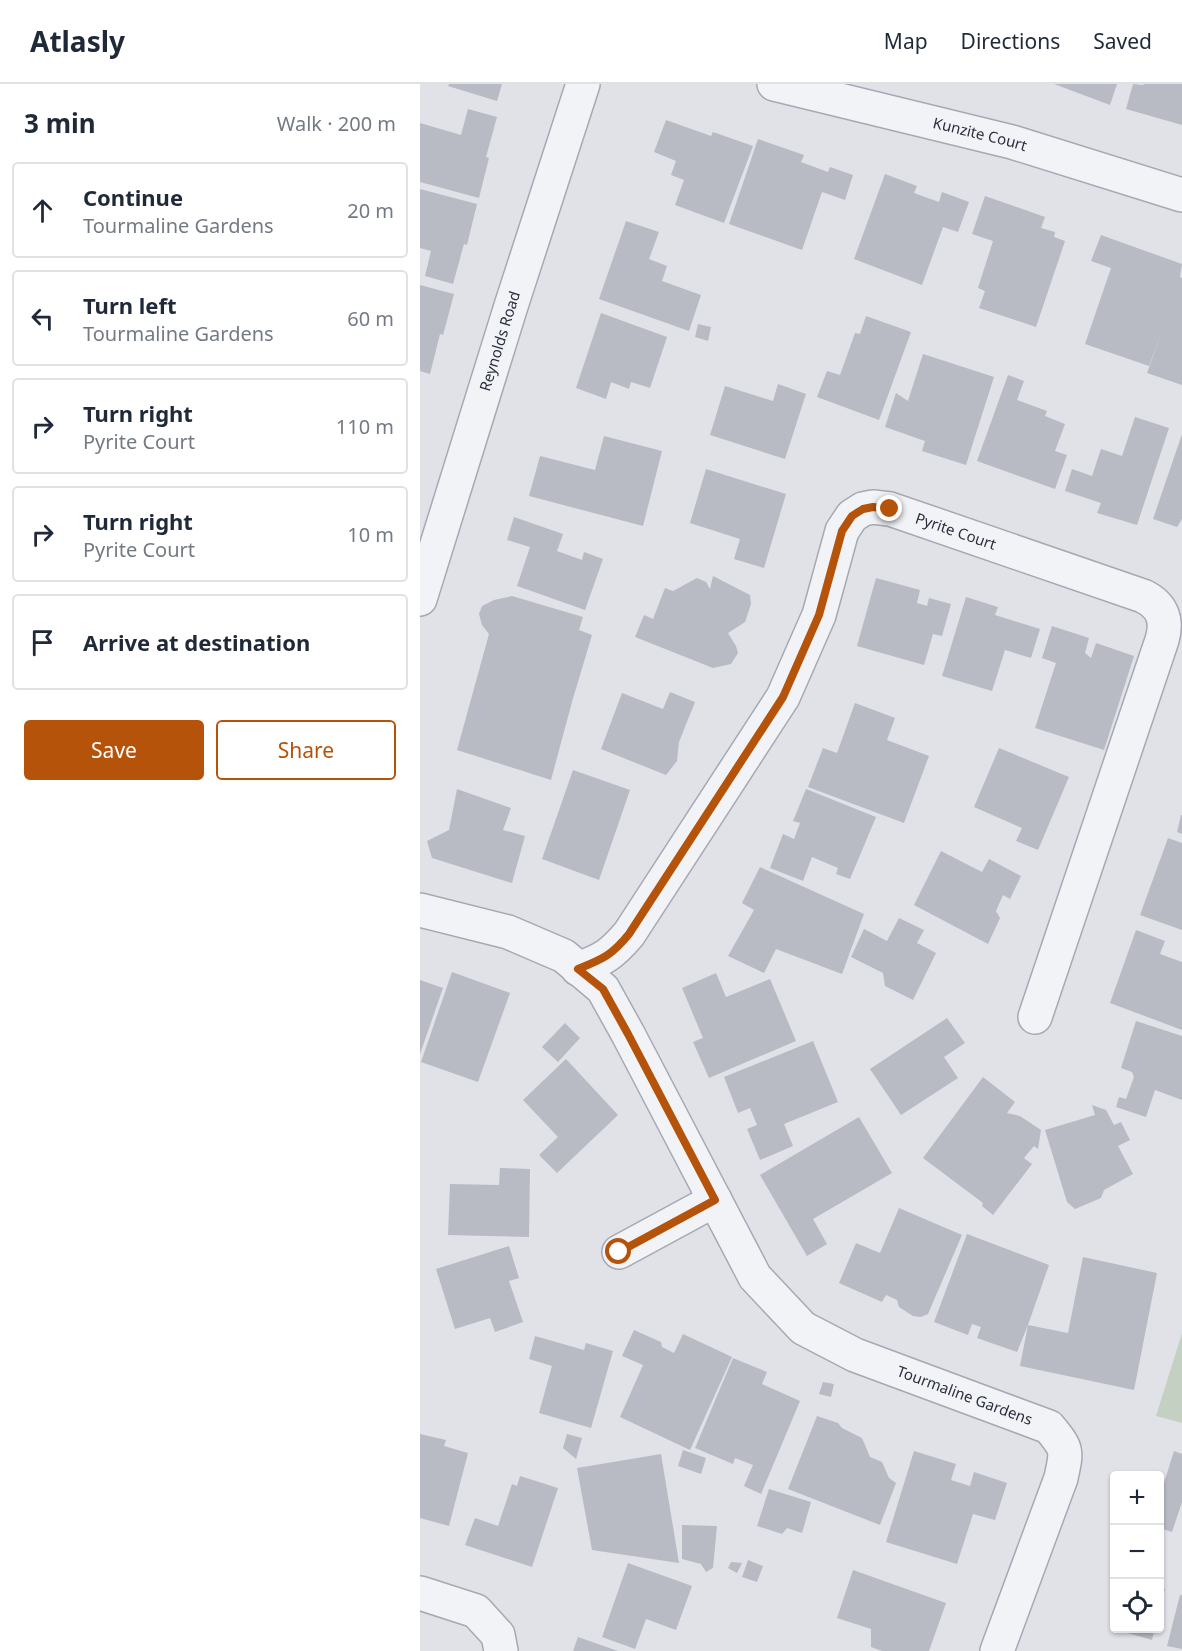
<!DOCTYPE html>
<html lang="en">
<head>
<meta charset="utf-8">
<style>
	body { margin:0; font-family:"Noto Sans",sans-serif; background:#f2f2f3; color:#1f2937 }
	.controls { position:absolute; right:18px; bottom:18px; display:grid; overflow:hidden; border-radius:6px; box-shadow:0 2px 4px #0004 }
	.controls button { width:54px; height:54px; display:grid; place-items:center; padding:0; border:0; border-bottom:2px solid #e0e1e3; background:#fff; color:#1f2937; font:30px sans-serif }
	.stop { position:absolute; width:18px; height:18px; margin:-14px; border:4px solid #b45309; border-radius:50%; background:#fff }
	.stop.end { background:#b45309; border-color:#fff; box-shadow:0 2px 6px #0008 }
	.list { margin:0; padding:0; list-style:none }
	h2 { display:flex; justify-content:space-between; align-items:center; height:78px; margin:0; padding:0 24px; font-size:26px }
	h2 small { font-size:20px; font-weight:400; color:#747a83 }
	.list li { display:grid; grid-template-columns:39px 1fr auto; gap:18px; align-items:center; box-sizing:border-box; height:96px; margin:0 12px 12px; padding:0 12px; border:2px solid #e0e1e3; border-radius:6px }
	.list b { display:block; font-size:22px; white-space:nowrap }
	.list p { margin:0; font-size:20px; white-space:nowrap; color:#747a83 }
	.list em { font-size:20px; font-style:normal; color:#747a83 }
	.actions { display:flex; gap:12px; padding:18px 24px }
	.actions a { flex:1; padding:14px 0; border:2px solid #b45309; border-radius:6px; text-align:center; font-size:21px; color:#b45309 }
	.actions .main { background:#b45309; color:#fff }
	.icon { flex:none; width:33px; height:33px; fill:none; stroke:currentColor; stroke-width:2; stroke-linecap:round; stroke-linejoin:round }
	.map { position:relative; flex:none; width:762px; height:1567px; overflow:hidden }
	header { display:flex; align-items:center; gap:36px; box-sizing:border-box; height:84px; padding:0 30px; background:#fff; border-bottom:2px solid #e0e1e3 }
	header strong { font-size:28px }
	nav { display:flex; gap:33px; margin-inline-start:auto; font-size:21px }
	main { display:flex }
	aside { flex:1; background:#fff }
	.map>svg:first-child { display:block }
</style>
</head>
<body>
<header>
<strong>Atlasly</strong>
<nav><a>Map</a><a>Directions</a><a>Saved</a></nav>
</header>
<main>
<aside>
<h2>3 min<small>Walk · 200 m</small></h2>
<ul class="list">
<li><svg class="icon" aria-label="ahead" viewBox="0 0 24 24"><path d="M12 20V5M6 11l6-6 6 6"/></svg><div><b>Continue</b><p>Tourmaline Gardens</p></div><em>20 m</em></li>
<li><svg class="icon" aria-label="left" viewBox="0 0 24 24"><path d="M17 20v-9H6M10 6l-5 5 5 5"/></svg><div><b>Turn left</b><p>Tourmaline Gardens</p></div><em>60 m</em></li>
<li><svg class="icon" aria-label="right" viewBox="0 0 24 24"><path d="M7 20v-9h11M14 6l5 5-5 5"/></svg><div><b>Turn right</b><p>Pyrite Court</p></div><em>110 m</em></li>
<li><svg class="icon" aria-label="right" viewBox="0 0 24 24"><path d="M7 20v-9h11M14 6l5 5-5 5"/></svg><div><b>Turn right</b><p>Pyrite Court</p></div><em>10 m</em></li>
<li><svg class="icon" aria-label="arrive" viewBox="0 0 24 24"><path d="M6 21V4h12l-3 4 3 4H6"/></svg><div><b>Arrive at destination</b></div></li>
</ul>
<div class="actions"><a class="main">Save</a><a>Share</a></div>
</aside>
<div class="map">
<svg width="762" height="1567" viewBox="0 0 762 1567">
	<rect width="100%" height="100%" fill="#e0e2e8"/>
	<polygon fill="#c4d1c2" points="762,1249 762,1339 736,1332"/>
	<g fill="#b8bbc4">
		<polygon points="29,0 82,0 77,17 28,2"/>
		<polygon points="634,0 697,0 690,21"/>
		<polygon points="713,0 723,1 724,0 762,0 762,41 706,25"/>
		<polygon points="48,25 77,33 66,73 69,74 59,114 0,98 0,39 41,51"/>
		<polygon points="246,36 291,52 293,48 333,62 304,139 255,121 264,96 251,91 256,77 234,68"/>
		<polygon points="338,55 384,71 381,78 408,88 410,83 433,91 425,116 402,108 382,166 309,140"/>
		<polygon points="465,90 497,102 494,109 519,118 522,108 549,118 538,148 523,143 502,201 434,175"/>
		<polygon points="0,105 57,120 47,161 44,160 33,200 5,192 11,167 0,164"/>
		<polygon points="565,112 625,133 621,144 635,148 634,153 645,157 616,243 559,224 565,207 558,204 573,157 552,150"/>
		<polygon points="206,137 239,148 229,175 247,182 242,197 281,211 269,247 179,215"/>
		<polygon points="681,151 762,180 760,193 762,194 762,301 727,289 742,247 729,282 665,260 691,184 671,177"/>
		<polygon points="0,201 34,210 23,251 20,250 10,290 0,287"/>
		<polygon points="181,229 247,253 230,304 211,298 209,305 191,298 186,315 156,304"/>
		<polygon points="446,232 491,248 459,336 397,313 407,287 420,291 435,249 440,250"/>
		<polygon points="278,240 291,243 288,257 275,253"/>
		<polygon points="503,270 574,293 546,381 502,367 505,357 465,343 476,309 488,317"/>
		<polygon points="588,291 604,297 597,316 627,327 625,332 645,340 635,367 647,371 635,405 557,377"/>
		<polygon points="358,300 386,310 365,375 290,351 305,302 353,317"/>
		<polygon points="715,333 749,344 717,441 677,429 681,419 645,407 652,385 672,392 681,365 702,372"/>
		<polygon points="762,350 762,435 757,443 733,435"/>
		<polygon points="184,352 242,367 223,442 109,412 120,372 175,386"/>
		<polygon points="286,385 366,410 344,484 314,475 320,455 270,439"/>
		<polygon points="94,433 143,450 137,467 162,476 164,468 183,475 165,526 97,502 110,463 87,456"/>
		<polygon points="293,492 330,511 331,520 325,538 308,549 316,562 318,569 311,580 293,584 215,553 224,531 233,535 245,504 253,507 277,494 286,498 290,505"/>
		<polygon points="456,494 500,506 497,519 507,522 509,514 531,520 522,552 513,550 504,581 437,562"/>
		<polygon points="92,512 163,533 159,546 172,551 152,618 131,696 37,666 69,550 62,541 59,530 62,522 74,516"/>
		<polygon points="546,513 578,523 575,531 620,545 611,574 585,566 572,607 522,592"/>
		<polygon points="632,542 669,554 665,569 671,574 676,559 714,572 684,666 615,644 636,579 622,574"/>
		<polygon points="250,608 275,618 259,658 257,677 246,691 181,665 202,609 243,625"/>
		<polygon points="435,619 475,634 467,656 509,672 484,739 388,703 403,664 417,669"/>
		<polygon points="579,664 649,693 618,766 596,757 602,744 554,723"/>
		<polygon points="153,686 210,706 179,796 122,775"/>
		<polygon points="37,705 91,724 83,746 105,752 92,799 12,774 7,757 29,746"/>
		<polygon points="386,705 456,733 430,795 416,790 418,784 392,773 383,797 350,784 363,750 374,755 380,739 373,737"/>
		<polygon points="761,731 762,731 762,750 757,748"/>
		<polygon points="748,754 762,759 762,846 720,831"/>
		<polygon points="521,767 562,788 569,775 601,792 590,815 583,811 576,827 580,834 568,860 494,821"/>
		<polygon points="340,783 444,830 422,890 356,865 344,889 308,872 334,826 322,819"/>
		<polygon points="479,834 504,846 497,859 516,869 493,916 465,902 463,889 431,873 444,845 467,857"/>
		<polygon points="716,846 745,857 740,870 762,878 762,946 690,919"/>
		<polygon points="32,888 90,909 58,998 1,978"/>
		<polygon points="296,889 306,913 350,895 376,957 289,994 273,958 283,954 262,904"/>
		<polygon points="0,896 23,904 0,970"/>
		<polygon points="527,934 545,959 524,973 538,994 481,1031 450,985"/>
		<polygon points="716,937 762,952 762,1016 735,1006 726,1033 696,1023 699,1013 706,1015 714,993 712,988 701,984"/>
		<polygon points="145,939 160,954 138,978 122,963"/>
		<polygon points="393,957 418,1018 364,1040 373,1062 340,1076 327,1045 337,1041 330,1024 318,1029 304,993"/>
		<polygon points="146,975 198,1031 137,1089 119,1071 138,1053 103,1016"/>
		<polygon points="563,993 595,1018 587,1029 600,1032 621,1046 618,1065 614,1062 604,1074 612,1080 573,1131 562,1122 563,1119 503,1074"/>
		<polygon points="672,1021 686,1026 694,1041 701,1038 710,1056 698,1062 713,1090 684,1106 681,1114 655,1125 647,1118 625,1046 675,1031"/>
		<polygon points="439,1033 472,1089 393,1135 407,1160 387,1172 340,1091"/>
		<polygon points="80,1084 110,1085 109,1153 28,1151 30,1100 79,1101"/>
		<polygon points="479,1124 542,1151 508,1230 501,1233 493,1232 479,1223 477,1216 466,1211 462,1218 419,1199 436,1159 460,1169"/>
		<polygon points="547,1150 629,1181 608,1241 597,1268 557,1254 561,1243 552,1240 548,1251 514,1238"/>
		<polygon points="89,1162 99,1194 89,1197 103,1238 75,1248 70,1234 35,1245 16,1185"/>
		<polygon points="663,1173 737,1189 714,1306 600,1282 608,1241 648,1249"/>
		<polygon points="214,1246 241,1258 242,1263 254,1269 263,1250 312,1273 270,1366 200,1333 223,1281 202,1272"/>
		<polygon points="115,1252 164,1266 166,1259 193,1267 171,1344 119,1329 132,1282 109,1275"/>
		<polygon points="313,1274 347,1288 342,1300 380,1317 341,1410 324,1402 333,1381 315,1374 313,1380 275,1364"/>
		<polygon points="403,1298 414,1300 411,1313 399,1310"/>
		<polygon points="397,1332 418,1339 422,1344 442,1354 450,1373 462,1378 469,1394 476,1399 460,1441 368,1405"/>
		<polygon points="0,1350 26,1356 24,1362 48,1369 29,1442 0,1434"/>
		<polygon points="147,1350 162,1354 156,1375 143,1364"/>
		<polygon points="263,1366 286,1374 281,1390 258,1382"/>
		<polygon points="494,1367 536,1380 531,1396 550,1402 554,1388 587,1399 575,1436 553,1430 537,1480 466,1458"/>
		<polygon points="754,1367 762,1370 762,1418 752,1448 740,1444 740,1412"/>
		<polygon points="241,1370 259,1479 172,1466 157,1384"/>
		<polygon points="100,1392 138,1404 112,1483 45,1461 55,1434 78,1442 92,1400 97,1402"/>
		<polygon points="349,1405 391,1418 382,1449 367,1444 362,1450 337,1442"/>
		<polygon points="262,1441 297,1442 293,1484 286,1488 281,1480 262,1475"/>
		<polygon points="328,1476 343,1482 337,1498 322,1493"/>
		<polygon points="311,1478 322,1479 317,1489 308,1484"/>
		<polygon points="208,1479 272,1502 256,1546 226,1535 215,1565 182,1553"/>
		<polygon points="433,1486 526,1519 509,1567 462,1567 451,1563 451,1545 417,1534"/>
		<polygon points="740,1504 745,1505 740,1523"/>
		<polygon points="760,1511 762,1511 762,1565 747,1562"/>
		<polygon points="690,1544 735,1544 732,1556"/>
		<polygon points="158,1553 198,1567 153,1567"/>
	</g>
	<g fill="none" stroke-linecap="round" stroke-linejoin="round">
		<defs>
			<g id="minor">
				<path id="s1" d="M354,0L592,58L762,111"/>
				<path id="s2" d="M0,826L88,848L144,872L183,905L208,950L335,1193L383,1244L435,1271L629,1343C648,1366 647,1366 641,1394L577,1567"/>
				<path id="s3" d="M158,885C184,875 191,871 209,850L363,613L399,531L422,447L432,432L443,425L453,423L470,425L723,512C742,521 748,536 742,556L615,933"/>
				<polyline points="199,1168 295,1116"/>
				<polyline points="0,1509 56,1527 78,1551 81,1567"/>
			</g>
			<g id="tertiary">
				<path id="s4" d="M0,515L91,222L163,0"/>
			</g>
		</defs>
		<use href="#minor" stroke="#a6a9b2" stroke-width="36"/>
		<use href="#tertiary" stroke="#a6a9b2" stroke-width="36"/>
		<use href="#minor" stroke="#f2f3f6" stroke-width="33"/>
		<use href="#tertiary" stroke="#f2f3f6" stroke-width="33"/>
	</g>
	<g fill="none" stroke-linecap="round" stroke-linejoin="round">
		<path stroke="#b45309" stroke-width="8" d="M199,1168L295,1116L208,950L183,905L158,885C183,875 192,871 209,850L363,613L399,531L422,447L432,432L443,425L453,423L470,425"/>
	</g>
	<g text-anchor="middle" stroke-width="6" stroke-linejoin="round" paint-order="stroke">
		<g font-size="15" fill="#2a2f3e" stroke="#eff1f5">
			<text dy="5" stroke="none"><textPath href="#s1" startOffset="212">Kunzite Court</textPath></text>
			<text dy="5" stroke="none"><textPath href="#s4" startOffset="270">Reynolds Road</textPath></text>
			<text dy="5" stroke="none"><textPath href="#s3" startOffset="650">Pyrite Court</textPath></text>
			<text dy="5" stroke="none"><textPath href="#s2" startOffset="774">Tourmaline Gardens</textPath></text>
		</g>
	</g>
</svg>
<div class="controls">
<button>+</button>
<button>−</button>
<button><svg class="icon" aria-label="locate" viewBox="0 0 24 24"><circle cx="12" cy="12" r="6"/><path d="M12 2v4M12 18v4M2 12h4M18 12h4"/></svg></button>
</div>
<div class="stop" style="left:199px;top:1168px"></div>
<div class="stop end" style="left:470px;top:425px"></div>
</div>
</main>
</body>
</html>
